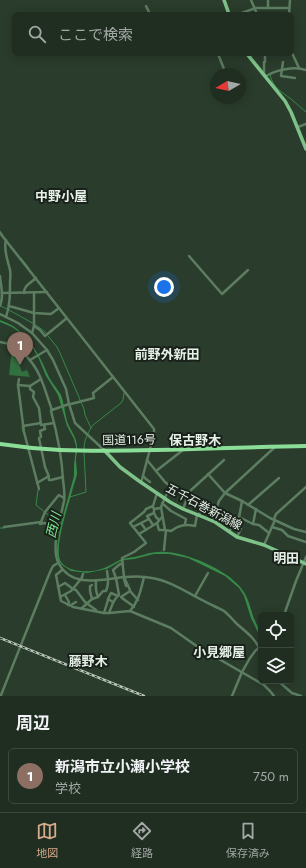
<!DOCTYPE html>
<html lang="ja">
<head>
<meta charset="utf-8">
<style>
	body { margin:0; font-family:Jost,"Noto Sans JP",sans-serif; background:#28352a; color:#f1f3f6 }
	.controls { position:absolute; right:12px; bottom:12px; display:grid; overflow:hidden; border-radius:6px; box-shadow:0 2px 10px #0003 }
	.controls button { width:36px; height:36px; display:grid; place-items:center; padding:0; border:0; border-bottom:1px solid #3d493f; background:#202d21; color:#f1f3f6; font:20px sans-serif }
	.compass { position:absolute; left:210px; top:68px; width:36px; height:36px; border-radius:50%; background:#202d21; box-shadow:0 2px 10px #0003; rotate:261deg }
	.you { position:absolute; left:164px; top:287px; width:14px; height:14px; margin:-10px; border:3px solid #fff; border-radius:50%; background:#1a73e8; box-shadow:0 0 0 6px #1a73e833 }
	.badge { display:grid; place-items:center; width:26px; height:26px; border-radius:50%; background:#d6ab8b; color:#fff; font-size:13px; font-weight:700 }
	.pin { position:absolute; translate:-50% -33px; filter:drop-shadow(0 1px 2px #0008) }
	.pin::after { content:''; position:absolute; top:21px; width:14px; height:12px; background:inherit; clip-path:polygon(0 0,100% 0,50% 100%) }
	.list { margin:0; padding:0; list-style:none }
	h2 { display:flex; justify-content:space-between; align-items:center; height:52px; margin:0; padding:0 16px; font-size:17px }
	h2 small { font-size:13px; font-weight:400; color:#a2a8a5 }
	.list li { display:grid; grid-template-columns:26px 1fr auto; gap:12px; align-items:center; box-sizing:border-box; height:56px; margin:0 8px 8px; padding:0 8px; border:1px solid #3d493f; border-radius:6px }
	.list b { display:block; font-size:15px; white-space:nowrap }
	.list p { margin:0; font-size:13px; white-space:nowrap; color:#a2a8a5 }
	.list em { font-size:13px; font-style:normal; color:#a2a8a5 }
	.icon { flex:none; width:22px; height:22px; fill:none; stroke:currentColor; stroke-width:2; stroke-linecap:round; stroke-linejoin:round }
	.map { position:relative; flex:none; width:306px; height:696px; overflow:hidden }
	.search { position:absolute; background:#202d21; box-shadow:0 2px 10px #0003; left:12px; right:12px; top:12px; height:44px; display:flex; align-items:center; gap:10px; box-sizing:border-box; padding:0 14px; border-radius:6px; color:#a2a8a5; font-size:15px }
	.sheet { height:116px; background:#202d21 }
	nav { display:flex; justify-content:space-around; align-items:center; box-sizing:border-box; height:56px; border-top:1px solid #3d493f; background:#202d21; font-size:11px; color:#a2a8a5 }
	nav a { display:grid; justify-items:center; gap:2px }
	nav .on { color:#d6ab8b }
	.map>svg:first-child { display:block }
</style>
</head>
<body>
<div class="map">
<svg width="306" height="696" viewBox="0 0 306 696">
	<rect width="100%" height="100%" fill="#2a3c2c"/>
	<polygon fill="#32703f" points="12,348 21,354 18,355 21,363 19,364 22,372 27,370 30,377 9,375"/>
	<path fill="#378a49" d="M0,320C19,326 31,341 40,358C43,363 45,369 48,375C51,382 57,388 61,395C64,403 65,413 67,421C70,430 77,437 77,447C78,451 76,455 76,459C76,464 77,469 77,474C76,479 74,484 73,488C69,504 53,548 61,562C68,571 82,572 92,571C103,570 110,565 120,560C124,558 129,558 134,557C142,556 149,552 158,552C182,550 226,569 241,588C248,596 250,607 253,616C256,624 261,630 261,639L251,618L244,596L239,588L225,576L188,558L169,554H154L134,559L125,560L119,562L107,569L87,573L71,571L62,565L58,560L57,554V548L60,527L74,476V466L76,447L74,439L67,426L58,395L46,376L39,359L33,348L26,338L19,332L12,327L0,322Z"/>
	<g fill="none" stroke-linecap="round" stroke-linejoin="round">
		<g stroke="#378a49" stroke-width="1">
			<path d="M270,75C273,88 282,92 291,99C296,103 301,108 306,112"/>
			<polyline points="0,231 3,235"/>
			<polyline points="21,258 29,268"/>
			<path d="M1,306C11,311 18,315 27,320C34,324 40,327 46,333"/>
			<polyline points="48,336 57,347 60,353 84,409 85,415 91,428"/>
			<polyline points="22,426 23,432"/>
			<path d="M84,449C84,440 88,432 93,425L121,403L123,400L124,393"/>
			<polyline points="38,490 36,505 57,522 56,525"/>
			<polyline points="70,497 86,492 84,452"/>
			<polyline points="0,528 4,528"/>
		</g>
		<g stroke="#5d7d61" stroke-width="2.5">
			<polyline points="251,0 257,14"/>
			<polyline points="268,0 268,7"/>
			<polyline points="146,6 150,14"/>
			<polyline points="239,14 256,8 289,8"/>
			<polyline points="289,14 290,0"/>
			<polyline points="292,53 299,68"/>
			<polyline points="218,54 226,74"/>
			<polyline points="249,56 255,54"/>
			<polyline points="283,62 281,76 295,78"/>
			<polyline points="264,74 264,62 265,62 265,54"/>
			<path d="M266,76C276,70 294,66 306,70"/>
			<polyline points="298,127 306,124"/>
			<polyline points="0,233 154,429 154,434 141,483"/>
			<path d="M6,240C3,249 8,261 10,270C11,275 10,279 10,283C10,295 10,305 6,317"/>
			<polyline points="189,256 222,294 248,270"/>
			<path d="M0,276C1,286 4,297 0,306"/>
			<polyline points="2,293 47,292"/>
			<path d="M24,293C24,285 31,283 36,278"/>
			<polyline points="9,306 34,313 51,314 59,308"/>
			<polyline points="0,314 18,323 32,333 47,350 53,360 66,389 69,404 75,423 104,450"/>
			<polyline points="34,326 40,330 45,336 67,318"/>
			<polyline points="32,333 34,326 34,293"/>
			<path d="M0,342C11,343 19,349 27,357C41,371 45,391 52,410L51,411C57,433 62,457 63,480C64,487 65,494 64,501C61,517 50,549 59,564C73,589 103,579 125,577C135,576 143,576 152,578C170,581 186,592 202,600C209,604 217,607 224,611C229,615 233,620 237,624C248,634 254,637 261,651"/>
			<polyline points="30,360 47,350"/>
			<polyline points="19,379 18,385 24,432 39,489"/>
			<polyline points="18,385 30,386 41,379"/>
			<polyline points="30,386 30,389 34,392 33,397 39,408 41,425 54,423"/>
			<polyline points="52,410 69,404 71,404 94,398 93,393 113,377"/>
			<polyline points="44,425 45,429 40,431 41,437 39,438 45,467 48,474 49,480 51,480 63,477"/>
			<polyline points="23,426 41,423"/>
			<polyline points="147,460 165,482 170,486 182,495 185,495 196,504 243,519 253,524 256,509"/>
			<polyline points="156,471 183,450"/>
			<polyline points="208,474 225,493 242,501 270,518 294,529 306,532"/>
			<polyline points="143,476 146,479 150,482"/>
			<polyline points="37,483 49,476"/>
			<polyline points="162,503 171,511 186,519 185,524"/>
			<polyline points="248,505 279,478"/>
			<polyline points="153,507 154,509 161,508"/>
			<polyline points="183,509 190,491 224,460"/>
			<polyline points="154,513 156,517 159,520"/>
			<polyline points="199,515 202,505"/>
			<polyline points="274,519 276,514 306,487"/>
			<polyline points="212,521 219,501 225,493 275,447"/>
			<polyline points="141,523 146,530"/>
			<path d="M157,523L159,530H165L171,531C179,525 185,524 195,526L197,515"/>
			<polyline points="253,524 259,525 269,533"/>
			<polyline points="153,525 147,516 154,513 154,509"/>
			<polyline points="4,527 41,522"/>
			<polyline points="133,527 149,519"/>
			<polyline points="272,527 282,530 288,536 306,542"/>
			<polyline points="165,530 161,507 170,486"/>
			<polyline points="57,531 56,526 44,523 40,524 41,522 45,512 58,496 59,495 64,498"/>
			<polyline points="229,531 232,527"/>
			<polyline points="139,534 157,523 162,517"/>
			<polyline points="237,537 241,528 239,518 242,501"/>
			<polyline points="264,545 275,520"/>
			<polyline points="164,550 166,530"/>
			<polyline points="62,570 56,575 61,601 73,607 104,613 109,613 130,611 171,628 198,647 264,685 270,691 274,696"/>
			<polyline points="124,579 126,586"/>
			<polyline points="81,580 83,574"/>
			<path d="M96,580C96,585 95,592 98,596"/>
			<polyline points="58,587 65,583 73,589 76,590 85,602 96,610 96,611"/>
			<path d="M130,591L121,597C125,601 130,603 134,607"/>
			<polyline points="65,595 69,602 68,605"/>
			<polyline points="119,595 116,578 113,570 120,564 123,564"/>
			<polyline points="195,596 208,573"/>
			<polyline points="60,597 71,591 81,579"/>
			<polyline points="92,599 90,591 90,586 92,585"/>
			<polyline points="108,599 111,593 118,596"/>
			<polyline points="138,600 130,591 130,590 124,577 122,558 134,552 146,543 130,523 144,512 146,509 153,506 157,493"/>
			<polyline points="71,605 76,602"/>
			<path d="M82,608L92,599L98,597L103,591H106C109,584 108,579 107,571"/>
			<path d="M130,611C139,601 141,589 144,577"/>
			<polyline points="104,613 108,600 108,599 113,602"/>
			<path d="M109,613C112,606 113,599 119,595"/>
			<polyline points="284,615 296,581 306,557"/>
			<polyline points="278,681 292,693 301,696"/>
			<polyline points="1,695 50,572 53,566 58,563"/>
			<polyline points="232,696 242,672 250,658 256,650 261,647"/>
		</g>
		<g stroke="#7ec289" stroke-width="3.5">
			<polyline points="224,0 229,14"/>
			<polyline points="247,54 285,101 291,112 306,149"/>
			<polyline points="104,450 120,467 139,481 170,502 183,509 203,517 215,522 237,537 264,545 306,564"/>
		</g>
		<path stroke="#8bde98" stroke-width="4" d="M0,444C20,447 40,449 60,450C142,453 224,447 306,446"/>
		<defs>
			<polyline id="rail" points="0,638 144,696"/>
		</defs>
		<use href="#rail" stroke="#b8c6b9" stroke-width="2.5"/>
		<use href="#rail" stroke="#19211a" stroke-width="1" stroke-dasharray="3" stroke-linecap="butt"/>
	</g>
	<g text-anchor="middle" stroke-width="4" stroke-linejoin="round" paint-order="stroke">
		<g font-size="12" fill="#e5f1e6" stroke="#19211a">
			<text transform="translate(129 440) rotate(-1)" y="4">国道116号</text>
			<text transform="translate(204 507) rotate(28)" y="4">五千石巻新潟線</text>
		</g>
		<g font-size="13" font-weight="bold" fill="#e5f1e6" stroke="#19211a">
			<text x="61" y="201">中野小屋</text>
			<text x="167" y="359">前野外新田</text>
			<text x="195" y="445">保古野木</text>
			<text x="286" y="563">明田</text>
			<text x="219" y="657">小見郷屋</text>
			<text x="88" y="666">藤野木</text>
		</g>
		<g font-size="13" font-style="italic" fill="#7be68f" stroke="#19211a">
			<text transform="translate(53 525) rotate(-76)" y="5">西川</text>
		</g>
	</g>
</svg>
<div class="controls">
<button><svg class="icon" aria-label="locate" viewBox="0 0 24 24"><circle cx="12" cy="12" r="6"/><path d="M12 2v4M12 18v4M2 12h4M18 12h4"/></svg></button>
<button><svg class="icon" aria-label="layers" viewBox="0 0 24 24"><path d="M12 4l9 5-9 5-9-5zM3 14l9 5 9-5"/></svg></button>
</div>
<svg class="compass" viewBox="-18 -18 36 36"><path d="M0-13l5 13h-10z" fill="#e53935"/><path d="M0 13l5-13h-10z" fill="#a2a8a5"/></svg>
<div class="you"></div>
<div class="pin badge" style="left:20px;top:365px;background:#8d6e63">1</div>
<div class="search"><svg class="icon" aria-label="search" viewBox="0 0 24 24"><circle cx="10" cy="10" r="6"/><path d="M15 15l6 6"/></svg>ここで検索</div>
</div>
<section class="sheet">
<h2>周辺<small></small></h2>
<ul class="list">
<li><span class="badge" style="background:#8d6e63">1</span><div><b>新潟市立小瀬小学校</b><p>学校</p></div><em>750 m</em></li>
</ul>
</section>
<nav>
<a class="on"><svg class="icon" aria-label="map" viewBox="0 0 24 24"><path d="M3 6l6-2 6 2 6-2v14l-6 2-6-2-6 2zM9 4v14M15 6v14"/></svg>地図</a>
<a><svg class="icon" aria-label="directions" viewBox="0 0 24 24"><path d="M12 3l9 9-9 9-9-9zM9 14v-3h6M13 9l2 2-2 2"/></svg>経路</a>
<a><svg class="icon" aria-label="saved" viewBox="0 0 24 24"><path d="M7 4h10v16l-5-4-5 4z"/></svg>保存済み</a>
</nav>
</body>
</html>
